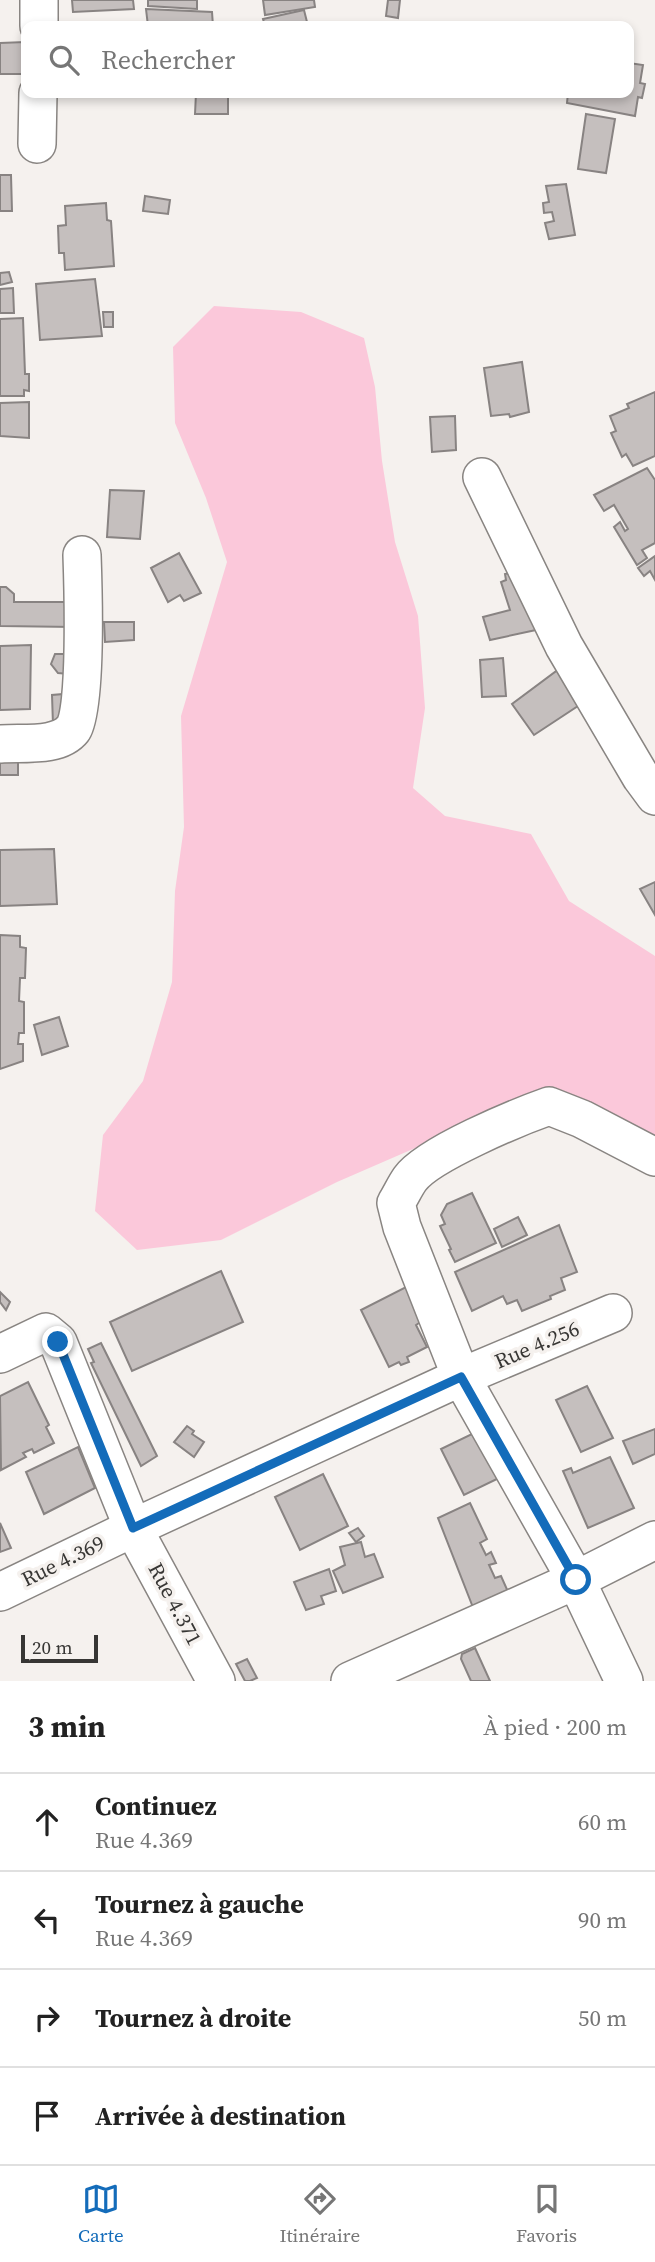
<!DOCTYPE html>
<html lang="fr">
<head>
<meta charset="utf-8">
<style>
	body { margin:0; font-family:"Source Serif 4",serif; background:#f2f2f2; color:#222 }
	.scale { position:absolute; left:21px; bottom:18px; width:77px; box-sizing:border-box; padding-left:7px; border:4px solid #373634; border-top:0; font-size:19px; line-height:24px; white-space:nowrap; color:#373634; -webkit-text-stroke:5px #f5f1ee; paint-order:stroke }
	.stop { position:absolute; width:21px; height:21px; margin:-16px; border:5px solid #146cba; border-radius:50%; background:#fff }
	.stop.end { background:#146cba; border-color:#fff; box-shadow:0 2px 7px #0008 }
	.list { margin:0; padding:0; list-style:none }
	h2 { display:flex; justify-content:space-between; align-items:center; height:91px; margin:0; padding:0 28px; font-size:30px }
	h2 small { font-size:23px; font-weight:400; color:#767676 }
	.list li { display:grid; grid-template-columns:46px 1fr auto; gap:21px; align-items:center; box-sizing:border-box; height:98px; padding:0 28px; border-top:2px solid #e0e0e0 }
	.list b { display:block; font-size:26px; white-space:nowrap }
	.list p { margin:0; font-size:23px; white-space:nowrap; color:#767676 }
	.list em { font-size:23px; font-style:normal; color:#767676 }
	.icon { flex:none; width:38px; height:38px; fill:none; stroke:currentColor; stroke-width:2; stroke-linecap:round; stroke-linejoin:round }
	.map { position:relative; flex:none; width:655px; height:1681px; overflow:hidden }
	.search { position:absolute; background:#fff; box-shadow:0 4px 10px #0003; left:21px; right:21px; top:21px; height:77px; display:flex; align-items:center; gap:18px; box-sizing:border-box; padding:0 24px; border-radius:14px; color:#767676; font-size:26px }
	.sheet { height:483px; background:#fff }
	nav { display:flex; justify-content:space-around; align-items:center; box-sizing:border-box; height:98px; border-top:2px solid #e0e0e0; background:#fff; font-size:19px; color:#767676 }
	nav a { display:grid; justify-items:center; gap:4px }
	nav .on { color:#146cba }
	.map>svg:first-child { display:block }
</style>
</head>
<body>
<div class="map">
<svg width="655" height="1681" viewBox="0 0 655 1681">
	<rect width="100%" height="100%" fill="#f5f1ee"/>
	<polygon fill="#fbc8da" points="214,306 301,312 364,338 375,387 382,461 395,542 418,616 425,708 413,788 445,816 531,834 569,901 655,956 655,1138 623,1125 564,1092 505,1109 337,1182 221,1240 137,1250 95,1211 103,1135 143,1081 172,982 175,891 184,827 181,716 227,562 206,498 175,423 173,347"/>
	<g fill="#c5bfbe" stroke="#888382" stroke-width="2">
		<polygon points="72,0 133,0 134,9 73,12"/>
		<polygon points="148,0 197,0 197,9 148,6"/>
		<polygon points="263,0 314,0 315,7 265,15"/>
		<polygon points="388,0 400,0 398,18 386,16"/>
		<polygon points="146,9 212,12 213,26 148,26"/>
		<polygon points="304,10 308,26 265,26 263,19"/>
		<polygon points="25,42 26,74 0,74 0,43"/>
		<polygon points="629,63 643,65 640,83 645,84 642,98 638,97 635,116 567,103 568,93 629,93"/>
		<polygon points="196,93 228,93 228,114 195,114"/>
		<polygon points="586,114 615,119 606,173 578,169"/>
		<polygon points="0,175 11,175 12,211 0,211"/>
		<polygon points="566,184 575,235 549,239 545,223 554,221 552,212 544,213 543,203 549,202 546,186"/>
		<polygon points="145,196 170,200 168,214 143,211"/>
		<polygon points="106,203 107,220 111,221 114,266 65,270 64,253 59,253 58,226 66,225 65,206"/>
		<polygon points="9,272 12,282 0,285 0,273"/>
		<polygon points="95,279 102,336 40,340 36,284"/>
		<polygon points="13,288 14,313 0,313 0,289"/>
		<polygon points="103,312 113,312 113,327 104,327"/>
		<polygon points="23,318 25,374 29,374 29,391 24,390 24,396 0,396 0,319"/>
		<polygon points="522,362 529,412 510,417 509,414 491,416 484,368"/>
		<polygon points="655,392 655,456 633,466 626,454 622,457 611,433 616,431 610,416 629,408 627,404"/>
		<polygon points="29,402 29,438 0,436 0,403"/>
		<polygon points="455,416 456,450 432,452 430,417"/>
		<polygon points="647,468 655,480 655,543 642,550 647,558 637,565 614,527 620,522 625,531 628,529 614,505 604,511 594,495"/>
		<polygon points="110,490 144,491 140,539 107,537"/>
		<polygon points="179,553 201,593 184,601 180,595 168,602 151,568"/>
		<polygon points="655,556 655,580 650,571 644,576 638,568"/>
		<polygon points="510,573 536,630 490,640 483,617 510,610 501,582 506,580 505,574"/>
		<polygon points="0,587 6,587 14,594 14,602 73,602 74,627 0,626"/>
		<polygon points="104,622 134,622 134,640 105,642"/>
		<polygon points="31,645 30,709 0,710 0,646"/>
		<polygon points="55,654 66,654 68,674 58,673 51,664"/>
		<polygon points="503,658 506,696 482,697 480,660"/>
		<polygon points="559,669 584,702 534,735 512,704"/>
		<polygon points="76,693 53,725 52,695"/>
		<rect x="0" y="753" width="18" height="22"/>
		<polygon points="54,849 57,904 0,906 0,850"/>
		<polygon points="655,882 655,915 640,889"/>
		<polygon points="0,935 20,936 20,947 26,948 25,978 20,978 19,1001 24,1002 24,1033 19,1033 18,1044 23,1044 23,1061 0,1069"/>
		<polygon points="59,1017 68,1046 42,1055 34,1025"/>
		<polygon points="472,1193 496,1243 455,1262 449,1250 451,1249 440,1226 445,1224 441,1215 447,1204"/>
		<polygon points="518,1217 527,1235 502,1247 494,1229"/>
		<polygon points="559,1225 577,1272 561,1278 565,1290 550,1296 551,1299 522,1311 517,1300 507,1304 503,1296 472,1311 455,1272"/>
		<polygon points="221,1271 243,1322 132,1371 110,1322"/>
		<polygon points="408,1286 425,1319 416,1325 427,1347 407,1357 409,1362 401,1365 399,1362 389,1367 361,1310"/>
		<polygon points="0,1292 10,1302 6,1310 0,1302"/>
		<polygon points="101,1343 157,1456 141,1466 91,1363 94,1362 88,1349"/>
		<polygon points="28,1382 49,1425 46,1427 54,1443 34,1453 32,1449 23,1453 26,1457 1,1470 0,1396"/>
		<polygon points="587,1386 613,1438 581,1452 556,1400"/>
		<polygon points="187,1426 194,1431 192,1434 204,1442 194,1457 174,1442"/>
		<polygon points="655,1429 655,1454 633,1464 623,1441"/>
		<polygon points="476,1432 499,1478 464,1495 441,1449"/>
		<polygon points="78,1447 95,1488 44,1514 26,1472"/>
		<polygon points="610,1457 634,1508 588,1528 563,1471 571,1468 573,1473"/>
		<polygon points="323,1474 348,1526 300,1550 275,1497"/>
		<polygon points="470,1503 487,1539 480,1543 486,1555 491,1552 496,1563 489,1565 495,1578 501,1576 509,1594 474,1610 438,1518"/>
		<polygon points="0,1523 11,1548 0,1552"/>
		<polygon points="358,1528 364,1536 356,1542 349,1533"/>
		<polygon points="361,1542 365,1557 374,1554 383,1577 343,1593 333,1571 345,1565 340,1547"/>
		<polygon points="329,1569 336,1591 321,1596 324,1604 306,1610 294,1582"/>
		<polygon points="475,1648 490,1681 471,1681 461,1659 462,1654"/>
		<polygon points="247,1659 257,1678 250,1681 245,1681 236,1664"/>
	</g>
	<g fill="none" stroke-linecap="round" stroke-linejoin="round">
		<defs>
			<g id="minor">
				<polyline points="39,26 39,0"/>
				<polyline points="37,144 38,93"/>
				<polyline points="482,477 564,646 641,777 655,796"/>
				<path d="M0,744C22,742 58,748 73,729C87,714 83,583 82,555"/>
				<path d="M613,1313L461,1377L402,1227L396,1203C401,1195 405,1186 410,1179C428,1154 518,1117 549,1106L582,1119L655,1157"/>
				<polyline points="0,1354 46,1332 58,1342 133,1528 216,1681"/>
				<polyline points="0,1592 133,1528 461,1377 576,1580 624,1681"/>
				<polyline points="350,1681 576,1580 655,1540"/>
			</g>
		</defs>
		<use href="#minor" stroke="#898582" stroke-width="40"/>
		<use href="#minor" stroke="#fff" stroke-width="37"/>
	</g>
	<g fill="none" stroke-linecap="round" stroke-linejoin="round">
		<polyline stroke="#146cba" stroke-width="9" points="58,1342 133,1528 461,1377 576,1580"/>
	</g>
	<g text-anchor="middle" stroke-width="7" stroke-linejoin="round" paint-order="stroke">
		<g font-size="21" fill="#373634" stroke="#f5f1ee">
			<text transform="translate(537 1345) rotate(-23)" y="7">Rue 4.256</text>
			<text transform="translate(63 1561) rotate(-26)" y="7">Rue 4.369</text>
			<text transform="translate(175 1604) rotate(62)" y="7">Rue 4.371</text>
		</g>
	</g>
</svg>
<div class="scale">20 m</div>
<div class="stop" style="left:576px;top:1580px"></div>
<div class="stop end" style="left:58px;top:1342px"></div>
<div class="search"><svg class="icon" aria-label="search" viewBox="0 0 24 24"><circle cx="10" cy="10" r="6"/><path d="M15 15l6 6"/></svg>Rechercher</div>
</div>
<section class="sheet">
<h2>3 min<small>À pied · 200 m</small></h2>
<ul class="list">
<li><svg class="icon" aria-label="ahead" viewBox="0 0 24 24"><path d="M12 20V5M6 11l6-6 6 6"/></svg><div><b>Continuez</b><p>Rue 4.369</p></div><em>60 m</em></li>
<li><svg class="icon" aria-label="left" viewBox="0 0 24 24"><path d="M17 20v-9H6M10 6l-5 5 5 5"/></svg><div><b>Tournez à gauche</b><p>Rue 4.369</p></div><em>90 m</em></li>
<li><svg class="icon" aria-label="right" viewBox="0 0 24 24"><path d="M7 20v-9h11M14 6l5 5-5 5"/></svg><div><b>Tournez à droite</b></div><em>50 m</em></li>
<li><svg class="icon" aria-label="arrive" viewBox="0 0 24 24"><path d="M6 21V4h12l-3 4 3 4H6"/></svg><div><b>Arrivée à destination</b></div></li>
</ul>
</section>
<nav>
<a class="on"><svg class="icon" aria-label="map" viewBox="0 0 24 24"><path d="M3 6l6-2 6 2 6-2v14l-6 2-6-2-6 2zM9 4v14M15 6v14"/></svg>Carte</a>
<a><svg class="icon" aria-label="directions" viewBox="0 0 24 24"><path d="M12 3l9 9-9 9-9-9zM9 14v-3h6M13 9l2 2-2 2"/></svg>Itinéraire</a>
<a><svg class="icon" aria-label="saved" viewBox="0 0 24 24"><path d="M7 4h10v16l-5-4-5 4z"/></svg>Favoris</a>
</nav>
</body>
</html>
